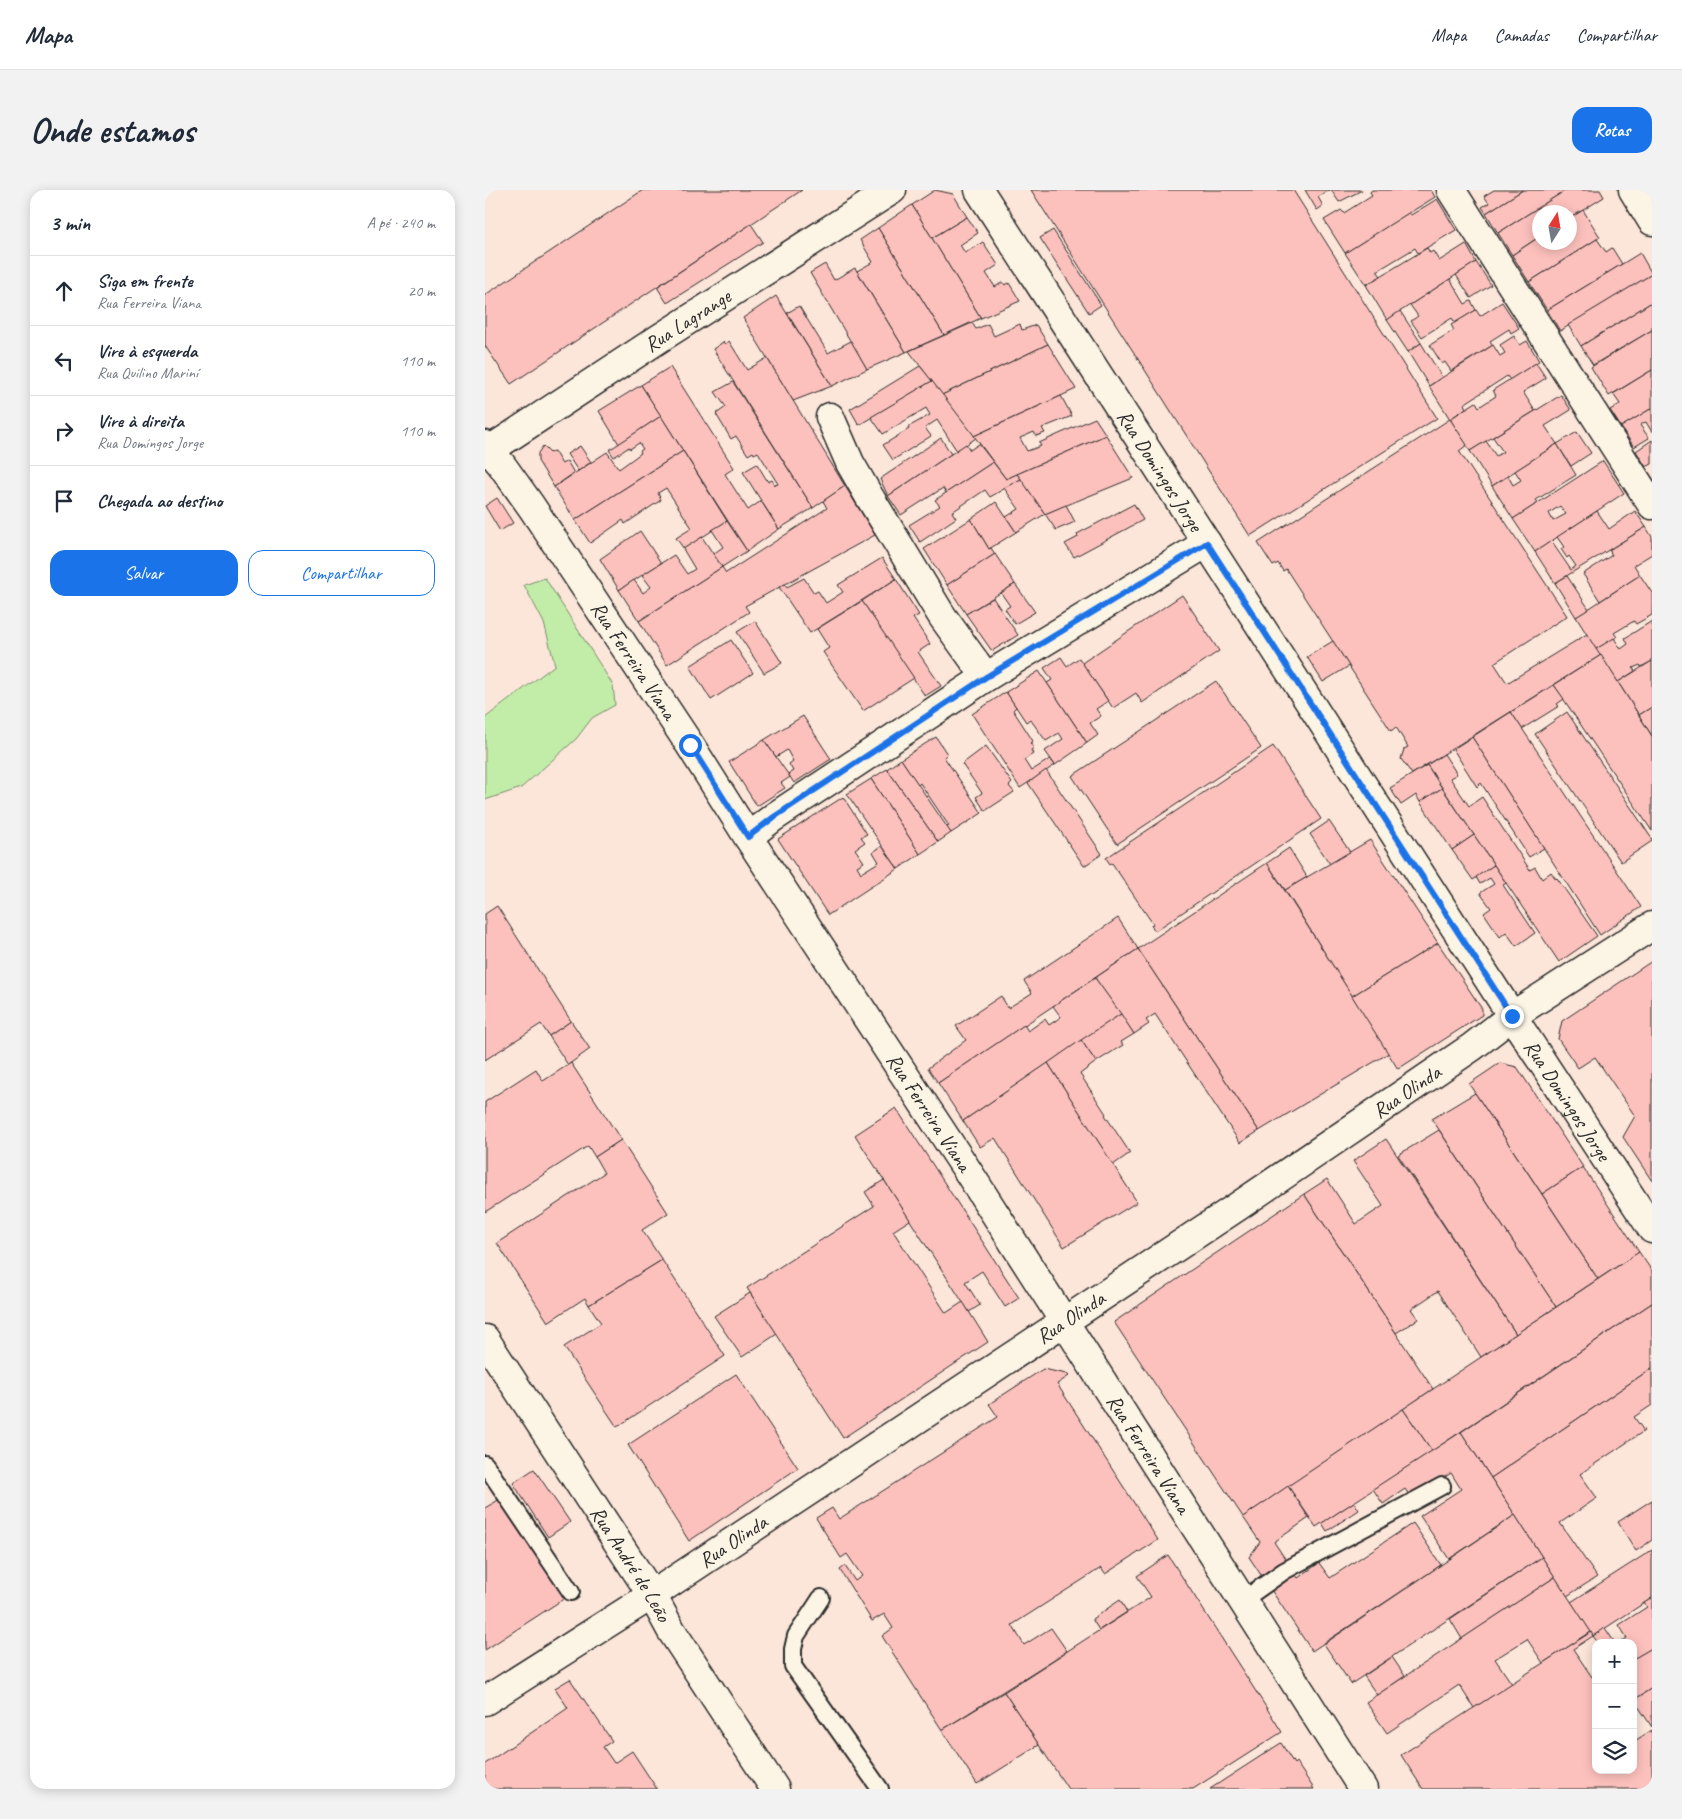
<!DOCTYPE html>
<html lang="pt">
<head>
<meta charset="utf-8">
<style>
	body { margin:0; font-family:Caveat,sans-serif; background:#f2f2f3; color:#1f2937 }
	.controls { position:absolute; right:15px; bottom:15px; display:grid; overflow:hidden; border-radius:10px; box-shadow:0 2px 12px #0003 }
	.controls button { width:45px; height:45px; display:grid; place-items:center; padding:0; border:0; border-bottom:1px solid #e0e1e3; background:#fff; color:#1f2937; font:25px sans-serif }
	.compass { position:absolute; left:1047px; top:15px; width:45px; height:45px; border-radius:50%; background:#fff; box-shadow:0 2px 12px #0003; rotate:11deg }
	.stop { position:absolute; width:15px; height:15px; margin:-11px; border:4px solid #1a73e8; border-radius:50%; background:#fff }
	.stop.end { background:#1a73e8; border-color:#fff; box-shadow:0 1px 5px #0008 }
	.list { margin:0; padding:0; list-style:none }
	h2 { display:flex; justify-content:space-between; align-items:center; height:65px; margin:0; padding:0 20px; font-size:21px }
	h2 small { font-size:16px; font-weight:400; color:#747a83 }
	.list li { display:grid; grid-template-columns:32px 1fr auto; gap:15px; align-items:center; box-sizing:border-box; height:70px; padding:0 20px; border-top:1px solid #e0e1e3 }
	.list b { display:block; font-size:19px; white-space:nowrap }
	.list p { margin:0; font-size:16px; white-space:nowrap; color:#747a83 }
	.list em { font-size:16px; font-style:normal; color:#747a83 }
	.actions { display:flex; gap:10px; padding:15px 20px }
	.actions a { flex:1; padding:11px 0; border:1px solid #1a73e8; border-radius:15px; text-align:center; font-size:18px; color:#1a73e8 }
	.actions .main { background:#1a73e8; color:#fff }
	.icon { flex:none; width:28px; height:28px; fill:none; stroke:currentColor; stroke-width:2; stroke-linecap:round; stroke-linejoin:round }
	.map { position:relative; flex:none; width:1167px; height:1599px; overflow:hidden; border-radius:15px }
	header { display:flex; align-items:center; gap:30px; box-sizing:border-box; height:70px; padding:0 25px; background:#fff; border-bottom:1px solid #e0e1e3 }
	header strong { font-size:24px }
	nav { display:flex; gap:28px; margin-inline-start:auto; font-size:18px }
	.intro { display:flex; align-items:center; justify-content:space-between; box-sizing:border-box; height:120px; padding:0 30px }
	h1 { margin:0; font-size:35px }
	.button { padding:12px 22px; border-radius:15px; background:#1a73e8; color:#fff; font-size:18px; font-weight:700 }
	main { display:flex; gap:30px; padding:0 30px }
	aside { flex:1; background:#fff; border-radius:15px; box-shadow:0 2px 12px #0003 }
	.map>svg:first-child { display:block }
</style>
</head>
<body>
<header>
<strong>Mapa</strong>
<nav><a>Mapa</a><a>Camadas</a><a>Compartilhar</a></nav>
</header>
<div class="intro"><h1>Onde estamos</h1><a class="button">Rotas</a></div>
<main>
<aside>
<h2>3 min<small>A pé · 240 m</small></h2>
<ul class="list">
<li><svg class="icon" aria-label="ahead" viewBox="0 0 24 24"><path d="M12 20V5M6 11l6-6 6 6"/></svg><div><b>Siga em frente</b><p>Rua Ferreira Viana</p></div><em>20 m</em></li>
<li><svg class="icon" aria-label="left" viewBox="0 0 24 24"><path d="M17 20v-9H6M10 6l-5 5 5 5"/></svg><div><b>Vire à esquerda</b><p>Rua Quilino Mariní</p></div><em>110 m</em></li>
<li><svg class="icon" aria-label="right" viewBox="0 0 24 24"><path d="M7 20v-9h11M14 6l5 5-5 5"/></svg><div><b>Vire à direita</b><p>Rua Domingos Jorge</p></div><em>110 m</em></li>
<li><svg class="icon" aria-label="arrive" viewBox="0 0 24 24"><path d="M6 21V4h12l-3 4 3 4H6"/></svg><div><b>Chegada ao destino</b></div></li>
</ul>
<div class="actions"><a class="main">Salvar</a><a>Compartilhar</a></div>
</aside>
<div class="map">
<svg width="1167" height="1599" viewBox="0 0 1167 1599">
	<rect width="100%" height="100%" fill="#fce5d9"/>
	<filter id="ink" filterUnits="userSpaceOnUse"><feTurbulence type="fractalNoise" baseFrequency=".02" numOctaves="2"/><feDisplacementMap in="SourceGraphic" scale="10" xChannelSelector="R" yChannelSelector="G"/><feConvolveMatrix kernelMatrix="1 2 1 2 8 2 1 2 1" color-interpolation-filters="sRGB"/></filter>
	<g filter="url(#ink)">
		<polygon fill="#c2eda9" stroke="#768c6a" points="60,388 128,495 130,515 107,528 91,549 36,598 0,610 0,528 70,475 59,433 39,395"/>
		<g fill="#fdc1bd" stroke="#2b2b2b" fill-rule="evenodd">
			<polygon points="158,0 317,0 26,194 0,156 0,105"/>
			<polygon points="450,0 468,4 482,27 447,48 427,15"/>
			<polygon points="546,0 808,0 952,228 765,346"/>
			<polygon points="820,0 845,0 833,7 838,16 832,20"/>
			<polygon points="846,0 877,0 854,12"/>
			<polygon points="887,0 946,0 950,7 860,63 839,30 856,20 859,23 887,5 885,2"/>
			<polygon points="1009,0 1038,0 1001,23 997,17 1004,13 999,6"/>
			<polygon points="1038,0 1081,0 1013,43 1001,23"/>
			<polygon points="1081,0 1115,0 1119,7 1084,29 1084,22 1054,22 1054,47 1027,65 1013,43"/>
			<polygon points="952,9 971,40 933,63 930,58 892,81 896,86 881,95 860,63 925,22 926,25"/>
			<polygon points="427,15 496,128 459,145 393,38"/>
			<polygon points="1098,20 1115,47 1044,92 1027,65 1054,47 1054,52 1084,52 1084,29"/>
			<polygon points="482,27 493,43 475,55 480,63 498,52 513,75 501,83 510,97 518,92 520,95 524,93 535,111 496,128 447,48"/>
			<polygon points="266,34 278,52 182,113 172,97"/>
			<polygon points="393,38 459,145 421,162 372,81 388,72 375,50"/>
			<polygon points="568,40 616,115 604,123 555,48"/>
			<polygon points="1112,49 1121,62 1127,58 1137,74 1062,120 1044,92"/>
			<polygon points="981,54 991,72 902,130 881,95 942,58 945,63 948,61 954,71"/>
			<polygon points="1155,63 1167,84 1075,141 1062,120"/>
			<polygon points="991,72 1006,95 986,108 971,85"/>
			<polygon points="340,74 349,90 370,78 421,162 382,179 325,83"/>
			<polygon points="1167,84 1167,112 1096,156 1083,135"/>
			<polygon points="965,89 980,114 986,111 991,120 970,133 967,128 937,147 926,131 933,126 925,115"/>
			<polygon points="291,106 347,196 308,211 258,128"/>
			<polygon points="1017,112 1034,138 1026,143 1024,139 1005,151 1008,155 966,181 960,172 957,174 945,155 969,140 966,135 991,120 995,126"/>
			<polygon points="1167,112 1167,140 1108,175 1096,156"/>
			<polygon points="314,116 343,163 366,151 382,179 347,196 302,123"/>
			<polygon points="915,121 936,153 923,162 902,130"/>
			<polygon points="487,133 491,139 503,134 509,146 535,134 537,140 551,135 563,154 457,205 424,161"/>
			<polygon points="1167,140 1167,180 1124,206 1106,177"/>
			<polygon points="1029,146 1035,155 1042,151 1054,171 1025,190 1022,186 979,214 981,218 965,229 944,196 1008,155 1015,166 1020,163 1015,155"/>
			<polygon points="244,151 262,180 282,168 360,296 328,318 228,159 238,152 240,154"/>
			<polygon points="936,153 957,187 944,196 923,162"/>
			<polygon points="563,154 591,199 489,246 457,205"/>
			<polygon points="1051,173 1061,188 1038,202 1050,221 985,261 965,229 991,212 994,217 1011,206 1008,200"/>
			<polygon points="435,176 447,191 374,235 365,219"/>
			<polygon points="185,177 249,278 240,284 263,320 276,311 294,339 262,361 156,195"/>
			<polygon points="1167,180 1167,218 1136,237 1125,220 1135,214 1128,204"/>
			<polygon points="447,191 491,248 472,261 452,230 440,238 446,246 408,270 398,255 424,239 423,237 445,225 441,218 398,244 386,227"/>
			<polygon points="248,192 328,318 294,339 258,282 272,274 283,292 287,290 290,295 293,294 273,262 269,264 268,262 263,265 251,246 246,249 231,224 241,217 230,202"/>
			<polygon points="156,195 176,226 134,254 114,221"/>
			<polygon points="1076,205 1086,220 1060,236 1072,254 1007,296 985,261 1001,251 1011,266 1018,262 1008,247"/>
			<polygon points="576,206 587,226 557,238 560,243 551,246 549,242 535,248 542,261 556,256 554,253 610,228 621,245 521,289 489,246"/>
			<polygon points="1167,218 1167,242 1161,232 1155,235 1164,248 1149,257 1136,237"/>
			<polygon points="176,226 198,261 90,330 69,297 122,262 134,279 156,263 155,261 158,259 154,253 145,259 144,257 129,267 124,260"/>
			<polygon points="965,229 982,255 974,261 1082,426 1009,473 1022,493 1102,444 1116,465 927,584 916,569 919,559 923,557 911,537 906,541 801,379 798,381 793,373 788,376 773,353"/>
			<polygon points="1092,242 1106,263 1086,276 1072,254"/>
			<polygon points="621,245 648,288 560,324 532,284"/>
			<polygon points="456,248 466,264 403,306 395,289"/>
			<polygon points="1167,250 1167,274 1161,277 1151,261"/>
			<polygon points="481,254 485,260 494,254 508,272 461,303 458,298 416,325 403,306"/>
			<polygon points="1072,254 1091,285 1051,310 1053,313 1028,329 1007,296 1023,286 1028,295 1036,290 1030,281"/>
			<polygon points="58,256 65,263 69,261 77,274 82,271 89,283 69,297 53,271 53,263"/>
			<polygon points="95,256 106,272 93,281 82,264"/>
			<polygon points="198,261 242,331 199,359 191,348 207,338 181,298 173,303 176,310 140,334 138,330 105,353 90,330"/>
			<path d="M1118,271L1139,303L1050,362L1028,329ZM1075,316L1081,324L1068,331L1064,323Z"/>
			<polygon points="508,272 521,289 532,284 536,289 505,307 500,300 467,322 471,328 435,352 424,335 455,316 450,310"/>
			<polygon points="536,289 560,324 531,342 521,327 534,319 519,298"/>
			<polygon points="360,296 390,345 260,416 264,422 182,475 154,431 237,377 241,383 342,318 338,311"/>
			<polygon points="12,308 28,333 15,341 0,316"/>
			<polygon points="511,312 531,342 504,359 486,329"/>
			<polygon points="649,314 658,330 589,367 580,354 593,347 592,344"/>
			<polygon points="581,315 590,332 571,340 560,324"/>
			<polygon points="1112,321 1124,339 1150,321 1161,337 1070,393 1050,362 1066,351 1086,380 1091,376 1084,366 1082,368 1076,359 1079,357 1072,347"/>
			<polygon points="486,329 504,359 506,358 510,364 462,395 439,359"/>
			<polygon points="242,331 262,361 237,377 228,364 238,357 227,340"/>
			<polygon points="1161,337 1167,347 1167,364 1149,375 1155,385 1115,411 1098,384 1127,365 1124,360"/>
			<polygon points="155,341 176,373 134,400 115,369"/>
			<polygon points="217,347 237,377 154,431 134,400 149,390 158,403 166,397 157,385 189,365 202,384 210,379 198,359"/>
			<polygon points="510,364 530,394 481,424 462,395"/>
			<polygon points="397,368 411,389 325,443 294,397 300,394 302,397 319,388 329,403 333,401 341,413 358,402 353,395"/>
			<polygon points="1155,385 1167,403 1167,425 1151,434 1149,431 1129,443 1132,447 1111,459 1091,427"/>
			<polygon points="1082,386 1104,419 1091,427 1070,393"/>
			<polygon points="411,389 434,425 428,428 445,454 433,462 456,496 440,506 377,411"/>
			<polygon points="530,394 550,422 530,434 520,419 525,416 516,403"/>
			<polygon points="697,405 734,461 657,513 651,503 628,518 597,473"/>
			<polygon points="508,408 533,445 507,461 481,424"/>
			<polygon points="377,411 429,488 378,521 338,462 344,458 332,439"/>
			<polygon points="270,431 297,473 279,483 252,442"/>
			<polygon points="1167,431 1167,471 1156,477 1155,475 1148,478 1150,481 1133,492 1111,459 1129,448 1136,459 1143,454 1140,448"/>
			<polygon points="246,450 268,483 226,510 205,476"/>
			<polygon points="848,451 864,476 838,492 822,467"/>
			<polygon points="1116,465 1167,546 1167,641 1069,495"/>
			<polygon points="576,467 582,476 594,468 623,511 611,519 616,526 605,533 613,545 602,553 562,493 567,490 559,478"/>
			<polygon points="1167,471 1167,517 1154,525 1133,492"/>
			<polygon points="554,481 602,553 570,575 560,561 578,549 574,543 561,551 545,529 541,532 521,502"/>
			<polygon points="731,491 776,558 632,654 587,586"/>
			<polygon points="1069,495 1079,509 1072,514 1074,516 1037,539 1026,522"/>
			<polygon points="521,502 531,517 528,520 548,551 545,553 549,558 546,560 548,564 539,570 546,581 565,569 570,575 535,598 487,524"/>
			<polygon points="1167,517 1167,546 1154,525"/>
			<polygon points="1026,522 1156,717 1115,745 987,547"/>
			<polygon points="1082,522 1167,649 1167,651 1136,672 1050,544"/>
			<polygon points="318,526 346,569 309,593 303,584 308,581 304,574 308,571 302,560 291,567 279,550"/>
			<polygon points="451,547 462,564 459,567 497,623 466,643 461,637 464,636 435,593 433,595 416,569"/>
			<polygon points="987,547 1059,658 1044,667 996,593 992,597 968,559"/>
			<polygon points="279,550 305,587 296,593 300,598 272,616 244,572"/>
			<polygon points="501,556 527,593 524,596 529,602 500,621 491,607 497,603 477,574"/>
			<polygon points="788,556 836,629 670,741 666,735 668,734 627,673 625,674 621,668"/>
			<polygon points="959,564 972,584 965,588 984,616 997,607 1045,680 1050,677 1057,689 1066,682 1071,689 1072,688 1112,746 1074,772 942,575"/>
			<polygon points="416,569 466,643 453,652 402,579"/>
			<polygon points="942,575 957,598 935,612 931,605 916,615 905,598"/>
			<polygon points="402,579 453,652 435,664 386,589"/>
			<polygon points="561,580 617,664 599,676 543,593"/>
			<polygon points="386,589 435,664 413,679 362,604"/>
			<polygon points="957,598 989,645 967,660 935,612"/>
			<polygon points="358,607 382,644 376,647 380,652 370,659 379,672 372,676 376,683 394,672 388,662 397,656 413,679 343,725 293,649"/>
			<polygon points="844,631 865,662 845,674 825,644"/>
			<polygon points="989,645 1009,675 988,690 967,660"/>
			<polygon points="885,650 953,753 867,806 800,700"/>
			<polygon points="804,658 822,687 800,700 782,673"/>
			<polygon points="782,673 904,863 774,941 653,759"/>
			<polygon points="1009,675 1021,693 1018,695 1050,743 1031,756 1021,742 1015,747 999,723 1006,718 995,703 1009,694 1005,688 995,694 991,687"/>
			<polygon points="12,716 86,831 64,846 56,834 0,870 0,724"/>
			<polygon points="633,728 653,759 453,893 443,878 481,850 471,836 516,806 523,818 547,803 539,791"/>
			<polygon points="953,753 997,819 997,825 913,879 867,806"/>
			<polygon points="653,759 774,941 755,953 670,824 661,830 664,834 649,844 610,788"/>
			<polygon points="1167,771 1167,991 1138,947 1150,926 1110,867 1093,878 1073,849 1077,831"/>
			<polygon points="610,788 636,824 478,931 453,893 539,835 543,841 560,829 564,835 576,827 568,816"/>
			<polygon points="636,824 649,844 636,852 638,855 611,872 596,850"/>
			<polygon points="86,831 105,859 83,875 64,846"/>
			<polygon points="596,850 611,872 595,884 621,924 620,925 645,963 628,975 563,873"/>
			<polygon points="86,873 136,950 110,967 103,956 0,1022 0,912 51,879 58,891"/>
			<polygon points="563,873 652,1012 579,1057 510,948 495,957 478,931"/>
			<polygon points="1015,873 1032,877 1098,977 1057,1004 984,894"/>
			<polygon points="990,903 1113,1089 1071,1117 947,929"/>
			<polygon points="411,918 534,1108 520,1117 497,1081 480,1092 495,1115 484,1122 370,945"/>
			<polygon points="954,940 1071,1117 1031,1144 913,965"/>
			<polygon points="901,949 1031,1144 996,1167 953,1101 926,1119 933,1129 911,1143 819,1004 842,989 871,1034 898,1016 868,971"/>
			<polygon points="136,950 183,1023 157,1040 177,1070 104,1115 100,1108 63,1132 12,1053 119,983 110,967"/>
			<polygon points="1098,977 1154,1062 1113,1089 1057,1004"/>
			<polygon points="399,990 425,1030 408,1041 461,1123 478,1112 503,1152 358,1248 262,1098 389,1016 380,1002"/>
			<polygon points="819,1004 948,1199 758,1327 629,1132"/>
			<polygon points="1154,1062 1167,1081 1167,1113 947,1261 918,1219"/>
			<polygon points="177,1070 240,1166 132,1237 79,1157 116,1133 104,1115"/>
			<polygon points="265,1103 292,1144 257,1167 229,1126"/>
			<polygon points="1167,1113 1167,1178 1006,1288 976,1242"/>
			<polygon points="1167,1178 1167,1215 1149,1227 1159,1241 1095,1284 1112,1308 1075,1333 1112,1387 1082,1406 1006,1288"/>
			<polygon points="558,1179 582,1184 584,1186 572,1194 673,1350 620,1384 616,1378 527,1435 539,1455 566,1438 582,1461 457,1540 397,1446 408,1438 399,1424 387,1431 355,1380 360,1376 370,1391 377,1386 362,1364 356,1368 331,1328 347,1318 354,1329 513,1227 504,1214"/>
			<polygon points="251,1184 313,1278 204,1351 143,1255"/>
			<polygon points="918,1219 947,1261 831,1337 803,1296"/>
			<polygon points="976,1242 1030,1325 964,1369 935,1326 976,1299 966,1283 927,1309 920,1299 898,1314 888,1299"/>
			<polygon points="49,1279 85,1332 63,1347 28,1293"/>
			<polygon points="803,1296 824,1328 789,1352 813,1388 834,1373 845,1388 928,1333 956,1375 827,1461 764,1367 775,1352 758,1327"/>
			<polygon points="15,1309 80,1408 0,1460 0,1318"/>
			<polygon points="1167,1310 1167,1350 1151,1361 1133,1332"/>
			<polygon points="869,1312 874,1320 842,1341 837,1333"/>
			<polygon points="1030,1325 1057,1367 866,1494 839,1454"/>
			<polygon points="1167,1360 1167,1408 1108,1446 1086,1412"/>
			<polygon points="683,1365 797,1542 708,1599 583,1599 519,1502 666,1407 652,1386"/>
			<polygon points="1057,1367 1070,1387 977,1449 965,1429"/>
			<polygon points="1070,1387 1106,1442 1058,1473 1042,1449 1010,1469 1027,1494 989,1518 974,1495 902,1543 881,1512"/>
			<polygon points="1167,1408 1167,1458 1148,1470 1148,1453 1135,1453 1142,1448 1134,1435 1162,1417 1159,1413"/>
			<polygon points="635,1410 642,1422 614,1440 607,1429"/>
			<polygon points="1120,1438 1130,1453 1113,1453 1108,1446"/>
			<polygon points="1106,1442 1108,1446 1088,1459 1107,1487 1111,1484 1111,1580 1148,1580 1148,1552 1167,1540 1167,1595 1160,1599 938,1599 916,1565"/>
			<polygon points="1167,1458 1167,1498 1149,1510 1148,1469"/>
			<polygon points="907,1467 920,1486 892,1505 879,1486"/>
			<polygon points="85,1489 127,1551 118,1557 129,1573 147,1561 172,1599 0,1599 0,1574 83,1518 70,1498"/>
			<polygon points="1167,1498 1167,1537 1149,1510"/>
			<polygon points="519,1502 554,1555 492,1594 457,1540"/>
			<polygon points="796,1553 809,1574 811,1572 829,1599 725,1599"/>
		</g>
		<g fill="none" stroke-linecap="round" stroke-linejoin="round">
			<defs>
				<g id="service">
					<polyline points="0,1274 86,1402"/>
					<polyline points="336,1408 311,1446 308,1459 308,1476 395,1599"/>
					<polyline points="758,1410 799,1381 957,1296"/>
				</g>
				<g id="minor">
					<path id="s1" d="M494,0L1027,826L1167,1039"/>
					<polyline points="966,0 1167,315"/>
					<polyline points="1148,0 1167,31"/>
					<polyline points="345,227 365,273 384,306 457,426 501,487"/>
					<path id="s2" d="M0,255L16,274L46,316L205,555L263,647L484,983L878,1599"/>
					<path id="s3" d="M0,263L175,148L407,0"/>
					<polyline points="263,647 289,627 501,487 722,353"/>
					<path id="s4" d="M0,1149L167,1405L186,1440L290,1599"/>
					<path id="s5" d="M0,1511L167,1405L366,1273L752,1017L987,857L1027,826L1167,736"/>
				</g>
			</defs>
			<use href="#service" stroke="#2b2b2b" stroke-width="20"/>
			<use href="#minor" stroke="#2b2b2b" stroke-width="31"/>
			<use href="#service" stroke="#fcf5e5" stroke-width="16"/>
			<use href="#minor" stroke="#fcf5e5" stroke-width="28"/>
		</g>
	</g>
	<g fill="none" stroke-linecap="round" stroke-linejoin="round" filter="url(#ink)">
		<polyline stroke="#1a73e8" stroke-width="6" points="205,555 263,647 289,627 501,487 722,353 1027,826"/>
	</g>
	<g text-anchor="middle" stroke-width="5" stroke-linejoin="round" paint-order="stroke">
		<g font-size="21" fill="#2b2b2b" stroke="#fcf5e5">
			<text dy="7" stroke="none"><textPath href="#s3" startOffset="242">Rua Lagrange</textPath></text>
			<text dy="7" stroke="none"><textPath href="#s1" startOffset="334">Rua Domingos Jorge</textPath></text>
			<text dy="7" stroke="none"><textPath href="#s2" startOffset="262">Rua Ferreira Viana</textPath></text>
			<text dy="7" stroke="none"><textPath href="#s5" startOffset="1105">Rua Olinda</textPath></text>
			<text dy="7" stroke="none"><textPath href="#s1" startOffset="1084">Rua Domingos Jorge</textPath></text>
			<text dy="7" stroke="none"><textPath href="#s2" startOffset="802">Rua Ferreira Viana</textPath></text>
			<text dy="7" stroke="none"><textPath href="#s5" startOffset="700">Rua Olinda</textPath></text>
			<text dy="7" stroke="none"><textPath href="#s2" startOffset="1208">Rua Ferreira Viana</textPath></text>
			<text dy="7" stroke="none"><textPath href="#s5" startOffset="295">Rua Olinda</textPath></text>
			<text dy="7" stroke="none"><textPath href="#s4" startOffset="268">Rua André de Leão</textPath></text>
		</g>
	</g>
</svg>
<div class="controls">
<button>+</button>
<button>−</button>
<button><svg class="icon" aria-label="layers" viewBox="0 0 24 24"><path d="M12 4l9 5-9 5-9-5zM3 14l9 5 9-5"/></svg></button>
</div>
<svg class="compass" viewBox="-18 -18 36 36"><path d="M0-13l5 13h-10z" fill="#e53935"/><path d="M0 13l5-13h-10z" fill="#747a83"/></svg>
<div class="stop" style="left:205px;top:555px"></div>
<div class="stop end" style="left:1027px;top:826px"></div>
</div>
</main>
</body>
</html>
